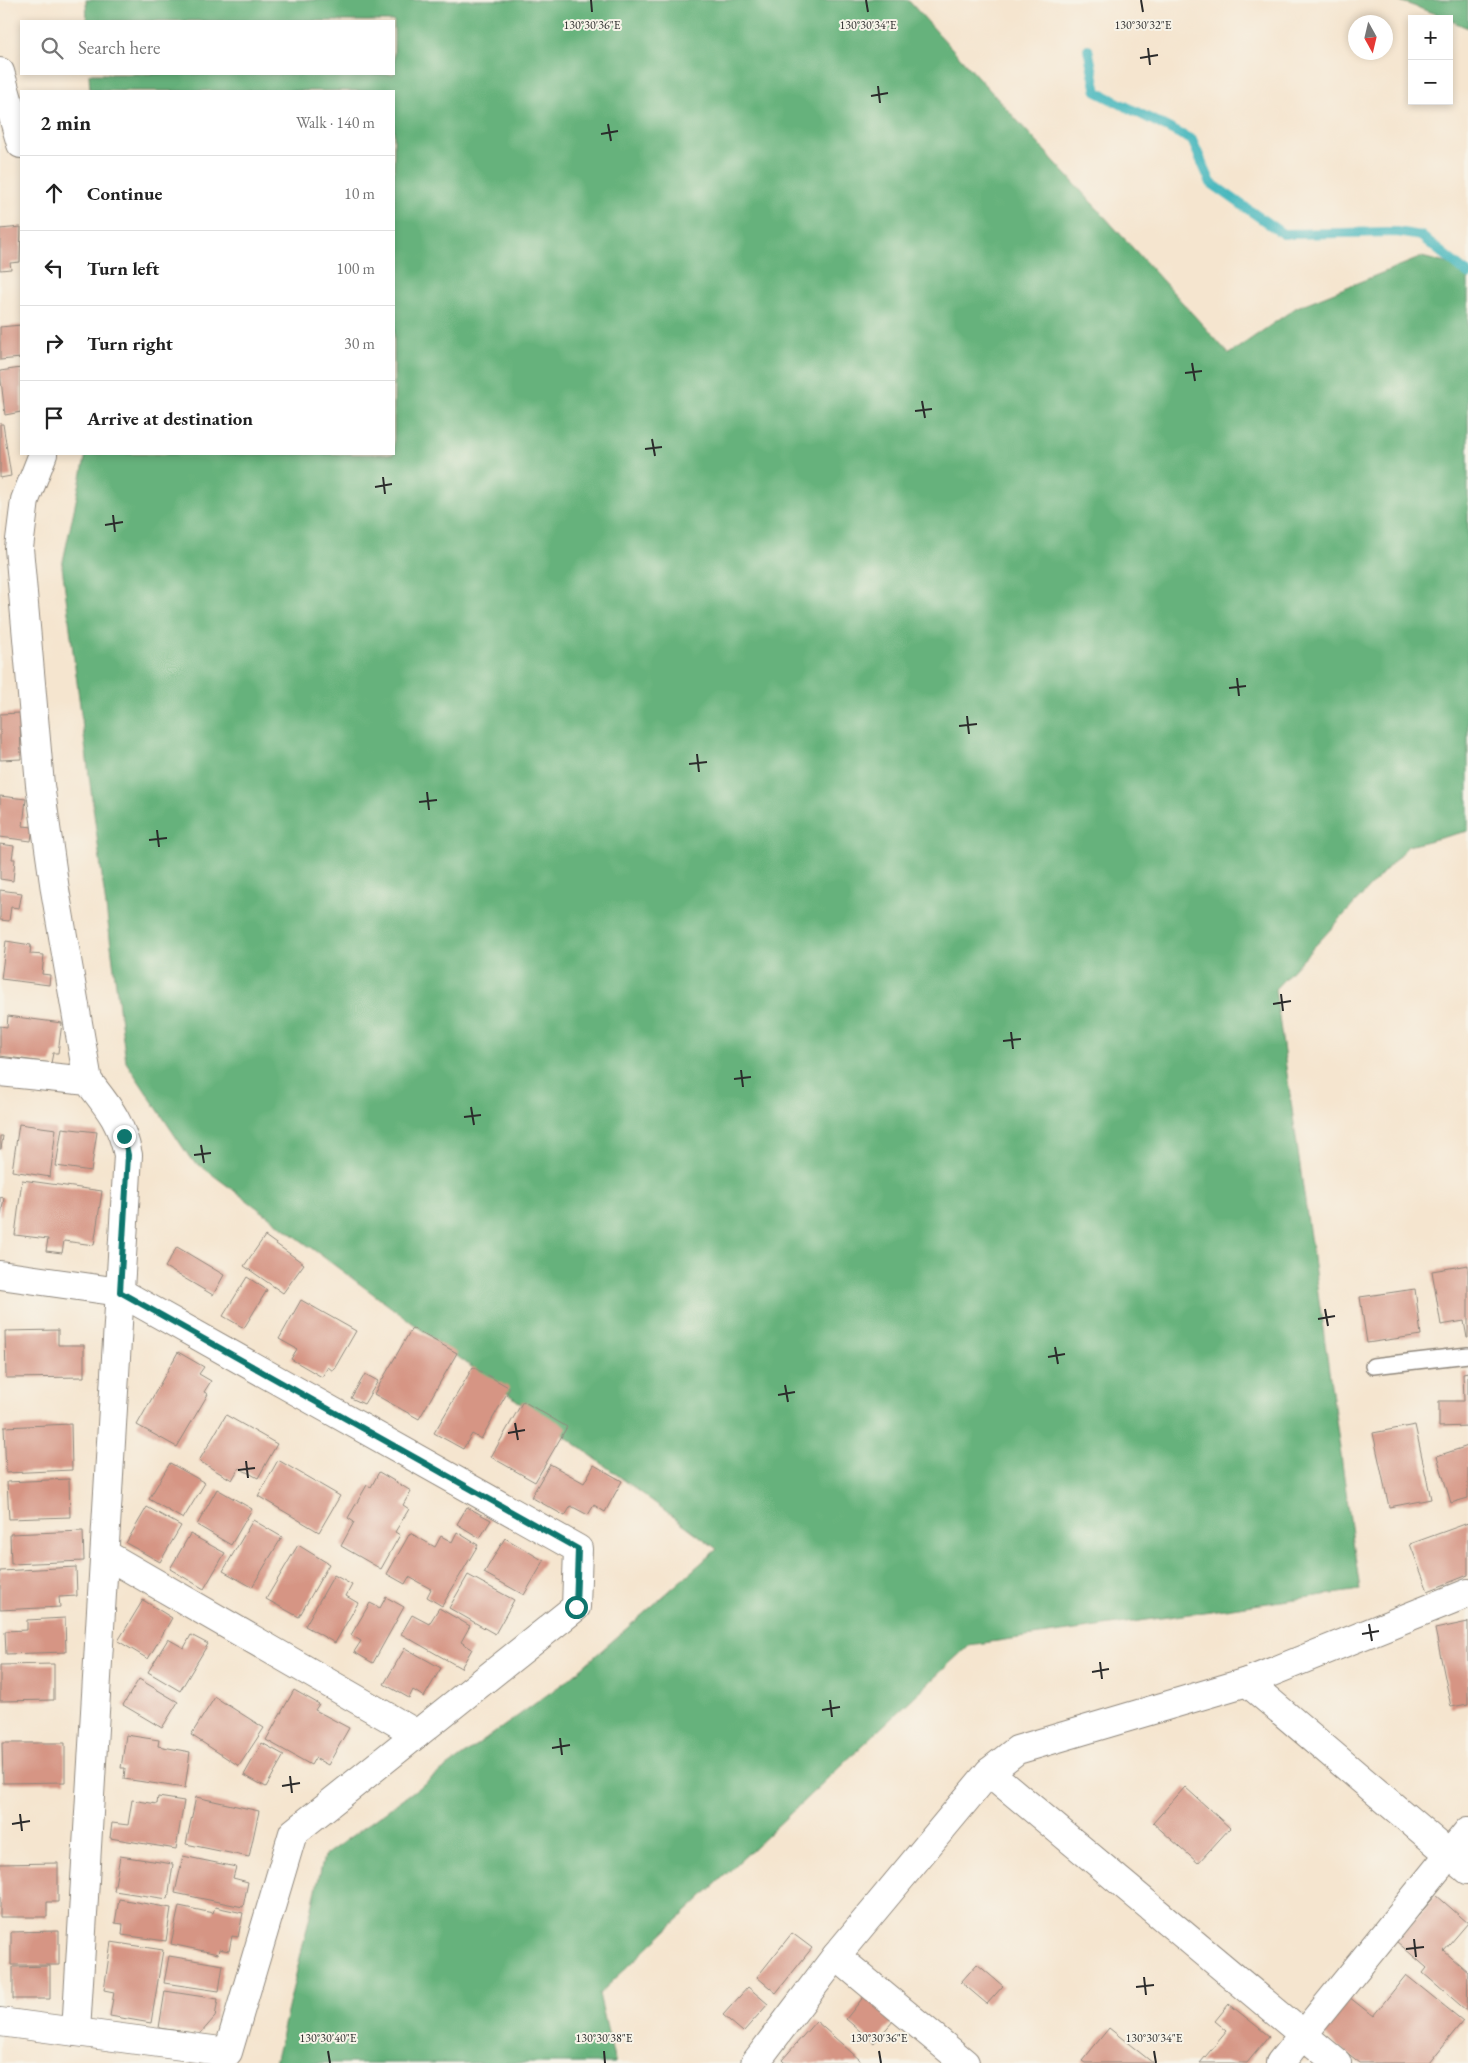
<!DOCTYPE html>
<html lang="en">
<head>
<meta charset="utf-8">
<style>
	body { margin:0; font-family:"EB Garamond",serif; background:#f6f6f6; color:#222 }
	.controls { position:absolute; right:15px; top:15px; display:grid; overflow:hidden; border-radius:0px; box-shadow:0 2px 8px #0003 }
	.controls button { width:45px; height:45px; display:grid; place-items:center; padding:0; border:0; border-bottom:1px solid #e0e0e0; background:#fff; color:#222; font:25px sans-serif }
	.compass { position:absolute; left:1348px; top:15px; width:45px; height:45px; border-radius:50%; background:#fff; box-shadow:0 2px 8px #0003; rotate:172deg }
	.stop { position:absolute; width:15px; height:15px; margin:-11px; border:4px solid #0f766e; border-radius:50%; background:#fff }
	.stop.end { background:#0f766e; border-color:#fff; box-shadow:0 1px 5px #0008 }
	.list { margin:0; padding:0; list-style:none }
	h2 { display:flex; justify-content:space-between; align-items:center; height:65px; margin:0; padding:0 20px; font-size:21px }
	h2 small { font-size:16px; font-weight:400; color:#767676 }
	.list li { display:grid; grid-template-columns:32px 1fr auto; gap:15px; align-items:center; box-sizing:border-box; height:75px; padding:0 20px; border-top:1px solid #e0e0e0 }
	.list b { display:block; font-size:19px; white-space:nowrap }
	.list em { font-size:16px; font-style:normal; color:#767676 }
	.icon { flex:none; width:28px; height:28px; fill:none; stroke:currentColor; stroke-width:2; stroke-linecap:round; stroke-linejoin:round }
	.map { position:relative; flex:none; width:1468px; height:2063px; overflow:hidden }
	.search { position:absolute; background:#fff; box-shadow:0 2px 8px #0003; left:20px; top:20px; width:375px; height:55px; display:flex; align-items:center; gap:12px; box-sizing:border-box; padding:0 18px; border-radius:0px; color:#767676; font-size:19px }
	.panel { position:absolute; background:#fff; box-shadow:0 2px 8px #0003; left:20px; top:90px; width:375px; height:365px; border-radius:0px }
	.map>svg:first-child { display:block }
</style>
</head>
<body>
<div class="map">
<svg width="1468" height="2063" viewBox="0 0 1468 2063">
	<rect width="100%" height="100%" fill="#f7f3e8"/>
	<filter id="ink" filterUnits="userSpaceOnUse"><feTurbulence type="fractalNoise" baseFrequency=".02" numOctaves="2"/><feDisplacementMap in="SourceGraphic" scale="10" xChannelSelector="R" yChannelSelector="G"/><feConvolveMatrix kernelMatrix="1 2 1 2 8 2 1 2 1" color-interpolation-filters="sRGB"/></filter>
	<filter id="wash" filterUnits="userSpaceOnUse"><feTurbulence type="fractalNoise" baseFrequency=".0096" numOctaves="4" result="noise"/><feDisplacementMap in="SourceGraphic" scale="20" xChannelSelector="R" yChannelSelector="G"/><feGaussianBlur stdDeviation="1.12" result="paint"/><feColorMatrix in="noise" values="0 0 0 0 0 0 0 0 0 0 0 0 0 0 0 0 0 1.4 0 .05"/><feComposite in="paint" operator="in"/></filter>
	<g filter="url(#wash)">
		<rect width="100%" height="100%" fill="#f5e5cf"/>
		<g fill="#66b27c" stroke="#486e54">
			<polygon points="86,0 908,0 1229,354 1297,307 1422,257 1468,269 1468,831 1408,846 1275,989 1360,1590 969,1645 599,1994 615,2063 275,2063 324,1856 569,1679 717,1549 190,1158 126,1062 62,566 86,454 394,454 394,91 90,91 89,74 394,74 394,21 87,21"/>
			<polygon points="1397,0 1468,0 1468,28 1449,20 1449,19"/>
		</g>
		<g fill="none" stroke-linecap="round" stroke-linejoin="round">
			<polyline stroke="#47b7bd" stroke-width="10" points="1088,49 1097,92 1192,140 1211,183 1283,234 1397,232 1421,236 1468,274"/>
		</g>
		<g id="blocks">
			<g fill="#d69584">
				<polygon points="21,227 20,262 10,263 11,269 0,270 0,229"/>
				<polygon points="21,325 21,358 0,360 0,327"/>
				<polygon points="21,368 21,412 5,415 0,371"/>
				<polygon points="0,424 3,424 11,476 0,478"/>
				<polygon points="20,713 21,759 0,760 0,714"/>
				<polygon points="0,796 26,799 23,826 33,827 31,841 0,837"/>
				<polygon points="0,844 14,846 12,859 15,859 13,881 0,879"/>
				<polygon points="0,890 22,893 19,908 11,907 9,921 0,920"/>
				<polygon points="6,941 31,945 30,954 44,955 42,974 50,975 49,985 1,979"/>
				<polygon points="8,1016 62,1023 58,1053 53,1053 51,1063 0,1056 0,1026 7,1027"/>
				<polygon points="19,1124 56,1129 50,1177 12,1171"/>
				<polygon points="62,1128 97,1132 91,1171 56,1166"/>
				<polygon points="0,1136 3,1136 1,1149 0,1149"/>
				<polygon points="22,1180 102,1191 94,1245 64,1241 62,1253 46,1251 48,1239 15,1235"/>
				<polygon points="0,1197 4,1198 1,1215 0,1215"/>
				<polygon points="265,1236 304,1264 283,1293 244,1266"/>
				<polygon points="177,1247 224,1275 213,1295 165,1267"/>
				<polygon points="1468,1265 1468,1338 1467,1338 1464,1321 1441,1325 1432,1271"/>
				<polygon points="247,1277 267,1290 244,1328 223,1316"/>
				<polygon points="1415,1289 1421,1335 1367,1343 1360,1297"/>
				<polygon points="301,1300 356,1331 333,1371 328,1367 322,1377 291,1359 297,1349 279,1339"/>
				<polygon points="412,1328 457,1353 419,1419 374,1394"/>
				<polygon points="58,1330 58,1345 84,1345 84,1377 6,1378 5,1331"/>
				<polygon points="178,1352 204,1367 199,1374 211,1381 204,1392 208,1394 177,1447 137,1425"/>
				<polygon points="473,1367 510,1388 481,1439 472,1434 463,1449 434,1433"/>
				<polygon points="1468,1372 1468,1426 1439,1427 1439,1401 1464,1401 1463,1373"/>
				<polygon points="365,1374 378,1381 364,1404 351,1398"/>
				<polygon points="523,1401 567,1427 535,1482 491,1457"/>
				<polygon points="226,1415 277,1444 258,1478 239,1468 232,1480 199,1461"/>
				<polygon points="71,1424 72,1470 6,1473 4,1427"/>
				<polygon points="1415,1425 1431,1499 1389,1507 1373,1433"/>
				<polygon points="1468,1446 1468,1498 1451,1503 1437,1456"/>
				<polygon points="278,1460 340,1496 319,1532 258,1496"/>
				<polygon points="170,1463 205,1483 183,1519 149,1499"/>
				<polygon points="550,1464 584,1483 594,1465 622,1481 605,1512 594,1505 588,1515 571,1506 565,1516 531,1497"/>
				<polygon points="379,1472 411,1491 403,1505 409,1509 395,1532 400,1535 381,1569 341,1546 354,1522 348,1518 367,1485 371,1487"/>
				<polygon points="69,1479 70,1517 9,1519 7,1482"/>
				<polygon points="217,1489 252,1509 231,1545 197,1525"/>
				<polygon points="147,1507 181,1526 160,1562 126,1543"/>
				<polygon points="467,1507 491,1520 480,1538 457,1524"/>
				<polygon points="253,1520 282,1537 252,1587 223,1571"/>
				<polygon points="1468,1523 1468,1575 1428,1591 1410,1544"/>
				<polygon points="83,1531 84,1561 11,1564 10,1534"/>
				<polygon points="457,1532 478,1545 442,1606 427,1597 431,1589 409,1577 405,1584 387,1574 410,1533 435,1547 441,1536 452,1542"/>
				<polygon points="190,1534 225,1553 204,1589 170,1569"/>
				<polygon points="505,1538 544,1561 524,1595 484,1573"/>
				<polygon points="298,1545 329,1564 299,1617 266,1599"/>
				<polygon points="76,1567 77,1596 59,1597 60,1607 0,1610 0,1571"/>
				<polygon points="334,1575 352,1585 346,1596 358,1603 335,1643 305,1626"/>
				<polygon points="468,1575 514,1600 495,1634 449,1608"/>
				<polygon points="386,1597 404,1607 373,1663 354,1652 361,1641 351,1635 370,1603 380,1608"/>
				<polygon points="143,1600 172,1618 148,1659 118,1641"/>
				<polygon points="439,1608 470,1626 461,1642 472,1649 461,1668 401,1634 412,1615 429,1624"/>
				<polygon points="65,1618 66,1652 6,1654 5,1631 27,1630 27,1620"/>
				<polygon points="1468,1622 1468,1704 1451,1707 1435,1629"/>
				<polygon points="191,1635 208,1644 180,1691 148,1672 168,1639 184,1648"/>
				<polygon points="405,1648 441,1668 424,1697 413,1690 409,1698 384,1684"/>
				<polygon points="54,1664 54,1700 0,1701 0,1665"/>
				<polygon points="139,1679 178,1702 162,1728 123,1705"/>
				<polygon points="294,1690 319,1704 315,1710 349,1728 328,1765 315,1758 311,1765 266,1740"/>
				<polygon points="215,1697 264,1728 239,1766 191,1735"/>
				<polygon points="126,1735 159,1740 158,1746 190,1752 185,1788 124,1779 125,1768 121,1768"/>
				<polygon points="2,1743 65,1743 65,1782 3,1783"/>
				<polygon points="262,1743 284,1755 266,1787 244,1775"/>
				<polygon points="1185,1787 1230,1828 1198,1863 1153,1823"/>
				<polygon points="158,1797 184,1801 176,1849 110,1838 112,1823 128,1825 132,1800 157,1804"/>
				<polygon points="196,1797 259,1811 249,1857 186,1844"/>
				<polygon points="120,1856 173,1864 168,1899 114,1891"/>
				<polygon points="183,1856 236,1867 233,1878 248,1882 243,1907 175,1893"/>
				<polygon points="58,1863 58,1902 47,1902 47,1917 0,1917 0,1864"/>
				<polygon points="1436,1895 1468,1923 1444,1951 1468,1972 1467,2011 1423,1973 1427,1968 1396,1941"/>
				<polygon points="119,1899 171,1908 166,1941 122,1935 123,1924 115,1923"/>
				<polygon points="179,1906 213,1913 215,1907 243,1913 238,1937 232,1936 229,1951 219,1949 218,1954 171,1944"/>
				<polygon points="59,1931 59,1965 11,1965 11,1932"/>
				<polygon points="792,1933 812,1948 776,1993 757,1977"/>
				<polygon points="111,1942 163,1950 151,2023 110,2016 114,1992 104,1990"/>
				<polygon points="169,1956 223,1965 219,1991 164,1983"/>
				<polygon points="977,1964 1003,1986 987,2004 961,1982"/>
				<polygon points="50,1966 50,1999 13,1999 13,1967"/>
				<polygon points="1406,1975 1463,2021 1429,2063 1360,2063 1321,2032 1349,1997 1373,2016"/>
				<polygon points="748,1987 768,2004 743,2032 723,2015"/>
				<polygon points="165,1991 218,1999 215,2017 200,2034 159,2028"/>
				<polygon points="865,1995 894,2020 874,2043 846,2019"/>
				<polygon points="1229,2004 1269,2036 1247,2063 1200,2063 1227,2031 1215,2021"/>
				<polygon points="816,2021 860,2060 858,2063 785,2063 782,2060"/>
				<polygon points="1109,2028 1153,2063 1085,2063 1082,2061"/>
			</g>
		</g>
	</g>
	<g filter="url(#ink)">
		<use href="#blocks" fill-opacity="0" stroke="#90887d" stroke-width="1"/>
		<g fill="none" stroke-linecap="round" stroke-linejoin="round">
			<defs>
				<polyline id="service" points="1373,1366 1468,1355"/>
				<g id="minor">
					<polyline points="0,72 21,144"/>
					<polyline points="43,454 25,500 19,548 40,785 55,890 88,1081"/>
					<path d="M0,1072L88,1081C108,1107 121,1121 128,1155L76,2032"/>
					<polyline points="0,1275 120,1292 578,1549 576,1607 293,1833 228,2052 0,2022"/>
					<polyline points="105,1554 417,1734"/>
					<polyline points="1247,1682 1468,1870"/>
					<polyline points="989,1772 1337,2063"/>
					<polyline points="836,1956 965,2063"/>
					<polyline points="755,2063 836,1956 989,1772 1017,1750 1247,1682 1468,1593"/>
					<polyline points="1280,2063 1468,1831"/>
				</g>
			</defs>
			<use href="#service" stroke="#90887d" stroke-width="18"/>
			<use href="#minor" stroke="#90887d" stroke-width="30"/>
			<use href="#service" stroke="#fff" stroke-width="15"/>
			<use href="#minor" stroke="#fff" stroke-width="28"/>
		</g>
	</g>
	<g fill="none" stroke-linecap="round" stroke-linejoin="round" filter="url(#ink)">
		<polyline stroke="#0f766e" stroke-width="6" points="124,1136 128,1155 120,1292 578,1549 576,1607"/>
	</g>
	<path fill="none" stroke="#2b2b2b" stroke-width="2" d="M591,0L592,12M866,0L868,12M1141,0L1143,12M1148,48L1150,65M1140,58L1158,55M878,86L880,103M871,96L888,93M608,124L611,141M601,134L618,131M1192,363L1195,381M1185,373L1202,371M922,401L925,418M915,411L932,409M652,439L655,456M645,449L662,447M383,477L385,494M375,487L392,484M113,515L115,532M105,525L123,522M1237,678L1239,696M1229,688L1246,686M967,716L969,734M959,726L977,724M697,754L699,772M689,764L707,762M427,792L429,810M419,802L437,800M157,830L159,847M149,840L167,838M1281,994L1283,1011M1273,1004L1291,1001M1011,1032L1013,1049M1003,1041L1021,1039M741,1070L743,1087M734,1079L751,1077M471,1107L474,1125M464,1117L481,1115M201,1145L204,1163M194,1155L211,1153M1325,1309L1328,1326M1318,1319L1335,1316M1055,1347L1058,1364M1048,1357L1065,1354M785,1385L788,1402M778,1395L795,1392M515,1423L518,1440M508,1433L525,1430M246,1461L248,1478M238,1470L255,1468M1369,1624L1372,1641M1362,1634L1379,1631M1100,1662L1102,1679M1092,1672L1109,1669M830,1700L832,1717M822,1710L840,1707M560,1738L562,1755M552,1748L570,1745M290,1776L292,1793M282,1786L300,1783M20,1814L22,1831M12,1824L30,1821M1414,1939L1416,1957M1406,1949L1424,1947M1144,1977L1146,1995M1136,1987L1154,1985M328,2051L330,2063M604,2051L605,2063M879,2051L881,2063M1154,2051L1156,2063"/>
	<g font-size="12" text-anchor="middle" fill="#2b2b2b" stroke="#f7f3e8" stroke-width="4" stroke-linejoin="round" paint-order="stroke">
		<text x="592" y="29">130°30'36"E</text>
		<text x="868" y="29">130°30'34"E</text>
		<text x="1143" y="29">130°30'32"E</text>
		<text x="328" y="2042">130°30'40"E</text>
		<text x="604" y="2042">130°30'38"E</text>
		<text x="879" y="2042">130°30'36"E</text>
		<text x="1154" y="2042">130°30'34"E</text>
	</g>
</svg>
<div class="controls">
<button>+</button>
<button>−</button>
</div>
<svg class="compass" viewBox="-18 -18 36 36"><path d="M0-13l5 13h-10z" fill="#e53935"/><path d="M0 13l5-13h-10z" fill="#767676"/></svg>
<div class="stop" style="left:576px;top:1607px"></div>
<div class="stop end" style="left:124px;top:1136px"></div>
<div class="search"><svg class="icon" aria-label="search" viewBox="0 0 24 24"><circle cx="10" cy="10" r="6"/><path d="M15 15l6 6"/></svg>Search here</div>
<section class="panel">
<h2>2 min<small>Walk · 140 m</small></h2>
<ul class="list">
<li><svg class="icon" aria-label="ahead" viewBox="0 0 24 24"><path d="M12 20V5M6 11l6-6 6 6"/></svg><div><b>Continue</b></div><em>10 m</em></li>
<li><svg class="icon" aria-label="left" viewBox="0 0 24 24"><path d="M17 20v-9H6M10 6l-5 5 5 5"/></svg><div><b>Turn left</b></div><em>100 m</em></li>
<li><svg class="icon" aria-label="right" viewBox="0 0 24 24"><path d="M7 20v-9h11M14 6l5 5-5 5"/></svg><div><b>Turn right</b></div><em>30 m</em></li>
<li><svg class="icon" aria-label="arrive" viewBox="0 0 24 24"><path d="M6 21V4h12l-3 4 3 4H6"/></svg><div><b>Arrive at destination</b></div></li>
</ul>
</section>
</div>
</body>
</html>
